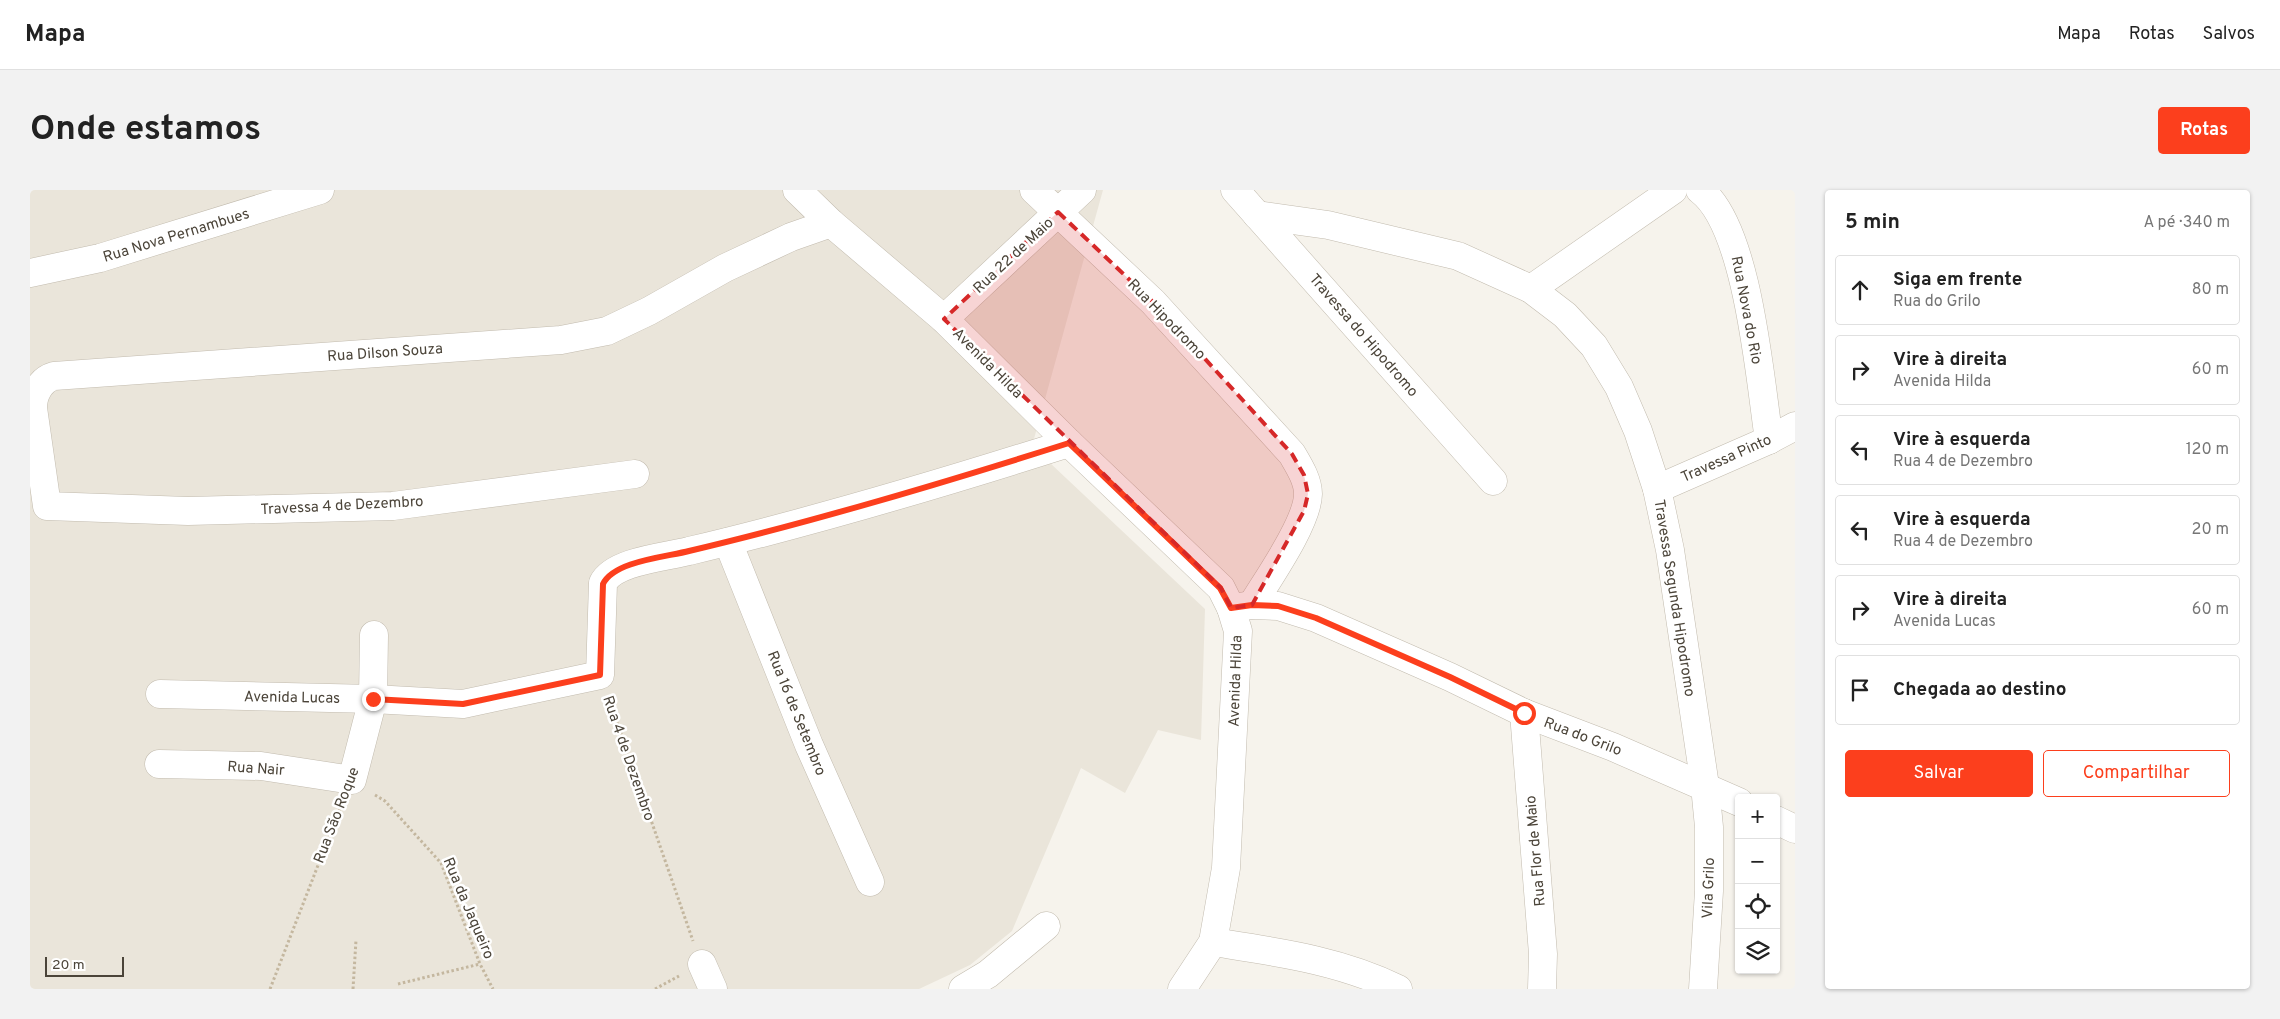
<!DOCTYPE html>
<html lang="pt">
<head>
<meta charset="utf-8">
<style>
	body { margin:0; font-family:Overpass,sans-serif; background:#f2f2f2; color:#222 }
	.controls { position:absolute; right:15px; bottom:15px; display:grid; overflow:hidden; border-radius:5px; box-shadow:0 1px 4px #0004 }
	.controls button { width:45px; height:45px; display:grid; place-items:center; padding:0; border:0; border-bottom:1px solid #e0e0e0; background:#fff; color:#222; font:25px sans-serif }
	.scale { position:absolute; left:15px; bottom:12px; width:79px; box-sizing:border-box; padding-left:5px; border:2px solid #4b4439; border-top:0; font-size:14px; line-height:18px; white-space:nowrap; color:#4b4439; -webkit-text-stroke:4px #fff; paint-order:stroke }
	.stop { position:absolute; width:15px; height:15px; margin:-11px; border:4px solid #fc3f1d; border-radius:50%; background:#fff }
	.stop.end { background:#fc3f1d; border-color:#fff; box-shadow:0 1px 5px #0008 }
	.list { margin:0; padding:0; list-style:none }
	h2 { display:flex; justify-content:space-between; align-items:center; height:65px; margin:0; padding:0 20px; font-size:21px }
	h2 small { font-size:16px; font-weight:400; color:#767676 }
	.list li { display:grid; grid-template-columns:32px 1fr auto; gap:15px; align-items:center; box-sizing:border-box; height:70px; margin:0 10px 10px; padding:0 10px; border:1px solid #e0e0e0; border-radius:5px }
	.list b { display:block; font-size:19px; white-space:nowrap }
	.list p { margin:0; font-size:16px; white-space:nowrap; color:#767676 }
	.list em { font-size:16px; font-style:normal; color:#767676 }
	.actions { display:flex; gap:10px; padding:15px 20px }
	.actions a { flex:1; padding:11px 0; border:1px solid #fc3f1d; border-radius:5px; text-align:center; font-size:18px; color:#fc3f1d }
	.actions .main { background:#fc3f1d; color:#fff }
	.icon { flex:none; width:28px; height:28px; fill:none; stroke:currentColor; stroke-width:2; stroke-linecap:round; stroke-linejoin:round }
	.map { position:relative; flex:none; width:1765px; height:799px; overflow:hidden; border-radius:5px }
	header { display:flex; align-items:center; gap:30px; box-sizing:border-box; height:70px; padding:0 25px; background:#fff; border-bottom:1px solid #e0e0e0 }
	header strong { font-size:24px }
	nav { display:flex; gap:28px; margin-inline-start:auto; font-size:18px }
	.intro { display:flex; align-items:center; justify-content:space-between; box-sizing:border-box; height:120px; padding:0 30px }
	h1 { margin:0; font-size:35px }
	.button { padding:12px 22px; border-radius:5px; background:#fc3f1d; color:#fff; font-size:18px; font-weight:700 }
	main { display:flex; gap:30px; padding:0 30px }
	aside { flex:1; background:#fff; border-radius:5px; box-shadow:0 1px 4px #0004 }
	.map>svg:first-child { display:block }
</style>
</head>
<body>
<header>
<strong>Mapa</strong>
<nav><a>Mapa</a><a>Rotas</a><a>Salvos</a></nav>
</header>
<div class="intro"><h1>Onde estamos</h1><a class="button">Rotas</a></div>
<main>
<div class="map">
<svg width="1765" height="799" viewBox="0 0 1765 799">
	<rect width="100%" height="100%" fill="#f6f3ec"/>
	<polygon fill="#eae5da" points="0,0 1073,0 1002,256 1175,419 1171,550 1128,540 1095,603 1051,578 982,741 940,775 889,799 0,799"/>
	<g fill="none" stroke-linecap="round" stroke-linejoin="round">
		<defs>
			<g id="minor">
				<polyline points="767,0 801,33 914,129 1039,253 1191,398 1201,418 1208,441 1196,678 1183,752 1152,799"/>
				<path d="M1004,0L1123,112L1262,264C1269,276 1278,290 1278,304C1278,332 1237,390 1222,415"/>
				<polyline points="1205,0 1463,291"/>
				<path d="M1670,0C1718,36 1730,190 1739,250"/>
				<polyline points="1227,25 1298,35 1428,66 1501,99 1535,125 1564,156 1589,197 1608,241 1627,299 1640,360 1675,596 1679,637 1679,701 1673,799"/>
				<polyline points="0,83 70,68 290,0"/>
				<polyline points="1501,99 1643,0"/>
				<polyline points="914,129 1052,0"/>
				<path d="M605,284L363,316L158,321L17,316L3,218C3,205 10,190 24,186L531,150L577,141L619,121L695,78L761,47L801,33"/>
				<polyline points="1627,299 1739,250 1765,236"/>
				<polyline points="698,352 779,555 840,692"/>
				<polyline points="1201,418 1222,415 1248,416 1286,428 1420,487 1494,523 1583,557 1709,612"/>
				<path d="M130,504L343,509L433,514L570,485L573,393C584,371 636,367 659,361C787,331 913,293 1039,253"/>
				<polyline points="1494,523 1513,764 1512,799"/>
				<polyline points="129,574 231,576 322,590 343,509 344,445"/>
				<polyline points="1746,630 1765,639"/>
				<path d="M1183,752C1246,762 1310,770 1368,799"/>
				<polyline points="672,774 683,799"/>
				<polyline points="933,799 958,784 1016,736"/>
			</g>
		</defs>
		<use href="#minor" stroke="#c2bbae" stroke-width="29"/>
		<g stroke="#c4b79f" stroke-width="3" stroke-dasharray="2.5 2.5" stroke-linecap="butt">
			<polyline points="579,509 663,751"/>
			<polyline points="345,605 355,611 411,673 450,774 463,799"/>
			<polyline points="368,794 450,774"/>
			<polyline points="240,799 311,616"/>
			<polyline points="323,799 326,750"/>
			<polyline points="625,799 649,786"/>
		</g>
		<use href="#minor" stroke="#fff" stroke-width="28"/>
	</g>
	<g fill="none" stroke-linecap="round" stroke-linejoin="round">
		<path stroke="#fc3f1d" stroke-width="6" d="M343,509L433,514L570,485L573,394C584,371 636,367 659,361C787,331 913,293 1039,253L1190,398L1201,418L1222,415L1248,416L1286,428L1420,487L1494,523"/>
	</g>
	<path fill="#d62828" fill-opacity="0.2" stroke="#d62828" stroke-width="4" stroke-dasharray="10 6" stroke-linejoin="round" d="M1028,22L1123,112L1262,264L1274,285L1278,304L1274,321L1222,415L1201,418L1191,398L914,129Z"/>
	<g text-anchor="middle" stroke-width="5" stroke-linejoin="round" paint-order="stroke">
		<g font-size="15" fill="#4b4439" stroke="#fff">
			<text transform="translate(146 45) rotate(-17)" y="5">Rua Nova Pernambues</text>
			<text transform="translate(983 65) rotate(-43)" y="5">Rua 22 de Maio</text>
			<text transform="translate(1717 120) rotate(79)" y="5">Rua Nova do Rio</text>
			<text transform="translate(1137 129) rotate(46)" y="5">Rua Hipodromo</text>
			<text transform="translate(1334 145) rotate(49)" y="5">Travessa do Hipodromo</text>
			<text transform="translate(355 162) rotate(-4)" y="5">Rua Dilson Souza</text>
			<text transform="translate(958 173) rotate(45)" y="5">Avenida Hilda</text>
			<text transform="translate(1696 268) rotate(-24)" y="5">Travessa Pinto</text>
			<text transform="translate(312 315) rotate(-3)" y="5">Travessa 4 de Dezembro</text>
			<text transform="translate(1645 408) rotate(81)" y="5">Travessa Segunda Hipodromo</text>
			<text transform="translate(1205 491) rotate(-88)" y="5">Avenida Hilda</text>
			<text transform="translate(262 507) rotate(1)" y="5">Avenida Lucas</text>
			<text transform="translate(767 523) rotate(68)" y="5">Rua 16 de Setembro</text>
			<text transform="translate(1553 546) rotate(21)" y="5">Rua do Grilo</text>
			<text transform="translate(599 568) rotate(71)" y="5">Rua 4 de Dezembro</text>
			<text transform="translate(226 578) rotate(4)" y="5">Rua Nair</text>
			<text transform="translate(306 625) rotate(-69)" y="5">Rua São Roque</text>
			<text transform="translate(1505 661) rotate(-95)" y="5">Rua Flor de Maio</text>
			<text transform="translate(1678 698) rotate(-88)" y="5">Vila Grilo</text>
			<text transform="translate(439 718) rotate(67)" y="5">Rua da Jaqueiro</text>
		</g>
	</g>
</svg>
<div class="controls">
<button>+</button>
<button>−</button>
<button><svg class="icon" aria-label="locate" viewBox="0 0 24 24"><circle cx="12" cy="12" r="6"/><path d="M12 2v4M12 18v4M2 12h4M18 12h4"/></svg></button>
<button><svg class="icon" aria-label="layers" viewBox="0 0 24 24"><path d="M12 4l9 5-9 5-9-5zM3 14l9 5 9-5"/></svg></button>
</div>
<div class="scale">20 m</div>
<div class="stop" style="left:1494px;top:523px"></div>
<div class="stop end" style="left:343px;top:509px"></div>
</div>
<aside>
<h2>5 min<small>A pé · 340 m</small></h2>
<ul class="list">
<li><svg class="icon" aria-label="ahead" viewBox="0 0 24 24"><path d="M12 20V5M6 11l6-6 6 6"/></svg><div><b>Siga em frente</b><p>Rua do Grilo</p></div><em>80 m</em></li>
<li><svg class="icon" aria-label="right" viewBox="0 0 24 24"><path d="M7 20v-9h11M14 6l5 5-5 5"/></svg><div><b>Vire à direita</b><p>Avenida Hilda</p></div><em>60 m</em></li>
<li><svg class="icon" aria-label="left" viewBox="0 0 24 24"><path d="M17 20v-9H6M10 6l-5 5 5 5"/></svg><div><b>Vire à esquerda</b><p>Rua 4 de Dezembro</p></div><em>120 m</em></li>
<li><svg class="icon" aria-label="left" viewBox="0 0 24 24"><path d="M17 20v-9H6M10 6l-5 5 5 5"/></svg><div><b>Vire à esquerda</b><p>Rua 4 de Dezembro</p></div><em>20 m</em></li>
<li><svg class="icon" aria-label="right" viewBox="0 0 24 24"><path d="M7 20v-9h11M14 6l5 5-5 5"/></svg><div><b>Vire à direita</b><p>Avenida Lucas</p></div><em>60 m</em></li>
<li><svg class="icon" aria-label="arrive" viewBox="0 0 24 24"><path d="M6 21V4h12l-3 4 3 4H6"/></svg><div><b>Chegada ao destino</b></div></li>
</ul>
<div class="actions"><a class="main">Salvar</a><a>Compartilhar</a></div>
</aside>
</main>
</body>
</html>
